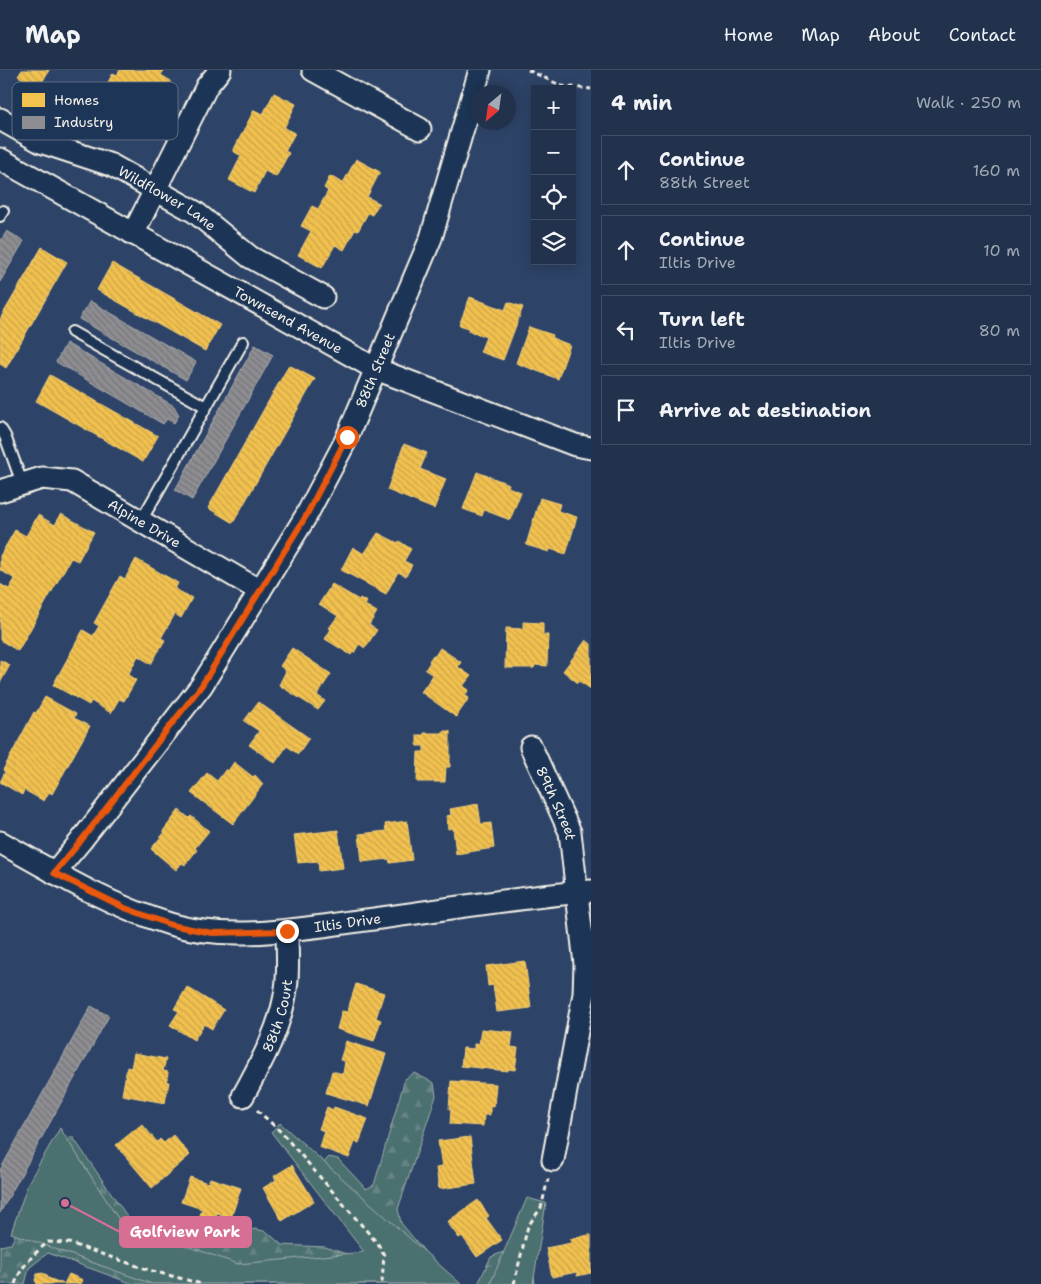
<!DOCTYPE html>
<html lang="en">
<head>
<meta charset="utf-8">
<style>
	body { margin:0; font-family:"Shantell Sans",sans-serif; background:#2a3a54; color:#f1f3f6 }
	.controls { position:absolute; right:15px; top:15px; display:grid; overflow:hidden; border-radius:0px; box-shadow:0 2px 12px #0003 }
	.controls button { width:45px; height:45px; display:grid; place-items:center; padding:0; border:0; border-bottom:1px solid #3f4d65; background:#22324d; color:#f1f3f6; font:25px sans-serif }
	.compass { position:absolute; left:471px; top:15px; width:45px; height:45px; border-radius:50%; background:#22324d; box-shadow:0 2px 12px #0003; rotate:209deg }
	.stop { position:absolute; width:15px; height:15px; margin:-11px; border:4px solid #ea580c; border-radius:50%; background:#fff }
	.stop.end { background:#ea580c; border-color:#fff; box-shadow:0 1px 5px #0008 }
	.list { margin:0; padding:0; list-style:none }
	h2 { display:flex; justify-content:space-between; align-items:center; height:65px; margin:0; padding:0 20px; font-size:21px }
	h2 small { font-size:16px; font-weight:400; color:#a2aab6 }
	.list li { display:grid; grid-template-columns:32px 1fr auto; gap:15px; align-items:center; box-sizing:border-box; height:70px; margin:0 10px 10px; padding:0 10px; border:1px solid #3f4d65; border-radius:0px }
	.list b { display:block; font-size:19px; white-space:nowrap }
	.list p { margin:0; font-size:16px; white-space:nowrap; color:#a2aab6 }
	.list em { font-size:16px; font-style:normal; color:#a2aab6 }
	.icon { flex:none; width:28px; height:28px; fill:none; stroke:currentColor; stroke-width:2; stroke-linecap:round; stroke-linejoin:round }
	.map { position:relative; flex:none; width:591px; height:1214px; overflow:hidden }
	header { display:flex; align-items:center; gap:30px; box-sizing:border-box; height:70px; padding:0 25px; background:#22324d; border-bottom:1px solid #3f4d65 }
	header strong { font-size:24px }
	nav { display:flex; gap:28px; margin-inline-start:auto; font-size:18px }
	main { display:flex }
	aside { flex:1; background:#22324d }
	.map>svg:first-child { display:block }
</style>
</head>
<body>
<header>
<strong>Map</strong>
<nav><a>Home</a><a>Map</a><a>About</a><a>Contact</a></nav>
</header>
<main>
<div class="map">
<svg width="591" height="1214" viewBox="0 0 591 1214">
	<defs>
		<pattern id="forest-firs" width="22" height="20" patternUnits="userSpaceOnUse" patternTransform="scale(1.25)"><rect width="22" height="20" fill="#4c6f70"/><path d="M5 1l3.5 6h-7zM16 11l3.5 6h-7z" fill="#668484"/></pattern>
		<pattern id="homes-back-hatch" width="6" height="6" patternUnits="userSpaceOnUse" patternTransform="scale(1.25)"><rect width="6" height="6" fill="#f2c14e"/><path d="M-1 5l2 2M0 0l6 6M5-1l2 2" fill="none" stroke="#c8a34c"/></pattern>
		<pattern id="industry-back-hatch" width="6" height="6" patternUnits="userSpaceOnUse" patternTransform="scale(1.25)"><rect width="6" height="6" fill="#8d8d92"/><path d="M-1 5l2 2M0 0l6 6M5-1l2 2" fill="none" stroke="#757577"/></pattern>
	</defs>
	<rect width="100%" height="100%" fill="#2d4367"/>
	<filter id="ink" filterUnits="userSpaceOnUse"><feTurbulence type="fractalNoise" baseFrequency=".02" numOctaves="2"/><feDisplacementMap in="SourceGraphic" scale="10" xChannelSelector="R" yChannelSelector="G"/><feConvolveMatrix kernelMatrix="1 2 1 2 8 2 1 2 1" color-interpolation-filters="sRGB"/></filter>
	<g filter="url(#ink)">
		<g fill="url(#forest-firs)" stroke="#a0b0ac">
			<polygon points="414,1003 434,1013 436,1026 398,1139 401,1153 449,1211 454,1214 133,1214 48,1183 29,1198 25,1214 0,1214 0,1176 11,1174 51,1090 72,1066 129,1149 207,1176 218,1174 225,1165 256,1159 267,1162 282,1175 325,1177 356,1187 372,1185 320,1097 329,1087 338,1089 366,1119 374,1115 405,1009"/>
			<polygon points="503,1182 534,1206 535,1214 478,1214 491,1187"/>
		</g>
		<g fill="#4c6f70" stroke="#a0b0ac">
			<polygon points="280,1053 461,1214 152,1214 11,1163 28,1113 60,1058 121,1153 238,1194 364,1182 271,1062"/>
			<polygon points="527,1128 546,1133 533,1214 490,1214"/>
		</g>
		<g fill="url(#homes-back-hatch)" stroke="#f3cf7c">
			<polygon points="22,0 49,0 39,18 18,6"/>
			<polygon points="120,0 164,0 161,5 171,11 159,34 155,31 146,48 133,41 120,65 100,54 113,30 101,25 113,3 117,5"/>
			<polygon points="274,23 296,34 284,58 295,63 285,81 289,83 276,107 265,101 254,123 229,110 241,86 233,81 254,40 263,44"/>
			<polygon points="356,89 380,102 367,127 379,133 372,145 368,143 358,161 355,160 344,180 335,175 322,198 298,185 311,161 301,156 312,136 318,139 328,121 324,118 330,106 343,113"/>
			<polygon points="42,177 67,192 6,298 0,294 0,249"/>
			<polygon points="112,193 220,255 205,281 97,220"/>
			<polygon points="470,227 505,240 508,232 523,237 503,290 480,282 486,267 468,261 469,258 459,255"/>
			<polygon points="529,257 553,265 552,268 570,275 558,309 516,293"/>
			<polygon points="289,295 315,309 233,453 208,438"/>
			<polygon points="50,305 158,366 143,392 36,331"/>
			<polygon points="404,374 427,383 420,399 446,409 434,439 387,420"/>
			<polygon points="477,402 509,414 508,417 521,422 510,450 484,440 482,446 463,439"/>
			<polygon points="540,428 560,434 558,441 577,447 566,484 550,479 549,482 526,475"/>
			<polygon points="61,444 94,462 78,491 71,488 18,581 0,570 0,514 9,519 15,509 0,500 0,486 15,460 26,466 38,445 55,455"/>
			<polygon points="378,463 398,473 399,471 411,479 404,491 412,495 406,506 398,502 386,524 341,500 353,477 364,484"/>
			<polygon points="136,489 178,513 175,519 192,528 181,548 175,544 161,568 165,570 151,594 138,586 128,605 136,610 124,631 119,629 111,643 91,631 89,635 53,615 83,560 93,566 99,556 94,553 120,506 125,509"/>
			<polygon points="332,514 359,530 360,528 367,532 365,535 377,542 369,555 377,560 365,578 359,574 354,583 353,582 351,585 325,569 331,559 329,558 338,546 319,534"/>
			<polygon points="523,552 543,553 543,565 548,565 547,596 535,595 534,598 505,598 506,558 523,559"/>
			<polygon points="586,570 591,574 591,619 579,611 578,613 563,601"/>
			<polygon points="292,578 331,604 317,625 325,631 318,640 279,615 286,601 280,596"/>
			<polygon points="440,578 461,592 458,597 471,606 463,616 469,620 465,625 469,628 456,647 421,622 433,605 425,600 430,592 429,591 433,585 435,586"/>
			<polygon points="0,590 10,595 0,613"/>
			<polygon points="45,627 76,644 74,648 90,656 52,724 49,722 44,731 24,720 22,725 0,712 5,702 3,700 34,642 36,643"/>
			<polygon points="258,632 309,668 298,684 287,676 275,693 249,675 259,661 244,651"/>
			<polygon points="443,661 450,661 450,697 446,697 445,712 417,712 418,682 424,682 424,676 417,676 417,665 424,665 424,663 443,663"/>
			<polygon points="234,692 253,707 255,705 263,714 233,754 191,723 207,703 217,711 226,699 228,701"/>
			<polygon points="478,734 481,754 491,753 494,778 456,784 453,758 448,759 446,746 451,745 450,739"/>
			<polygon points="179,740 189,748 191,746 209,761 195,778 197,780 185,795 182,793 176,800 151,779 165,762 163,761"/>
			<polygon points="407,751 412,790 390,793 389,789 362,792 359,764 386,761 385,754"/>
			<polygon points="338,760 343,798 319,801 318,791 298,793 294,765"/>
			<polygon points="525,891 531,938 497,942 493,915 488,916 486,896"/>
			<polygon points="356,914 384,923 376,948 381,950 374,971 337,959 342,941 347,942"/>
			<polygon points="187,917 224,940 212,959 204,954 194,970 170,955 179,941 174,939"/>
			<polygon points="481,959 513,962 511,977 518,978 515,1000 508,999 508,1001 461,996 463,978 474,979 474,974 479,974"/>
			<polygon points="346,971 386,984 369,1036 326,1023 332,1001 343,1004 345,991 340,990"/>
			<polygon points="134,983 166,989 163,1001 168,1002 167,1012 169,1012 165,1033 122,1025 127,997 131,998"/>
			<polygon points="451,1011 496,1014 494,1036 490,1036 490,1045 484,1045 483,1056 450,1054 451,1039 449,1039"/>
			<polygon points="327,1037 333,1040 334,1037 368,1049 359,1073 355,1072 349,1088 319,1077 324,1061 319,1059"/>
			<polygon points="142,1054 157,1072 160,1069 164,1073 173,1065 190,1085 152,1118 116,1075"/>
			<polygon points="470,1067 476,1114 439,1119 436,1098 442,1097 438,1071"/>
			<polygon points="292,1095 314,1131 282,1151 263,1118 276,1110 274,1106"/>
			<polygon points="190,1107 208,1113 210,1108 241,1118 231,1148 217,1143 213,1154 199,1149 202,1139 181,1132"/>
			<polygon points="478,1130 489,1146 486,1148 502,1170 477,1187 462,1166 459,1168 447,1152"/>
			<polygon points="589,1165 591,1165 591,1203 577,1206 577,1202 552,1207 546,1178 571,1173 570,1169"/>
			<polygon points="42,1203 47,1205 48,1208 64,1214 37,1214 35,1210 37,1204"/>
			<polygon points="69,1204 83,1210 81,1214 64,1214"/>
		</g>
		<g fill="url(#industry-back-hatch)" stroke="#acabac">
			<polygon points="7,161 24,171 0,212 0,172"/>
			<polygon points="90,231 196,292 186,310 79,249"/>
			<polygon points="66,273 174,336 179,345 174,353 167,349 163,354 56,292"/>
			<polygon points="255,275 273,285 192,430 175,420"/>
			<polygon points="91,936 109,946 0,1143 0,1100"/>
		</g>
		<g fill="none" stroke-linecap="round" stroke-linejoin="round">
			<defs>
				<g id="service">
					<polyline points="0,146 3,141"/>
					<polyline points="72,262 206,337"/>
					<polyline points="0,358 5,366 22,413"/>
					<polyline points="141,451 243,272"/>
				</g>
				<g id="minor">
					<polyline points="313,0 420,59"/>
					<path id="s1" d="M0,49L41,72L111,95L195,142L250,187L323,227"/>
					<path id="s2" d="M0,89L376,299L575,375L591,378"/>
					<polyline points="133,164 207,16 220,0"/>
					<path id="s3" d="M0,421L42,408L72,411L260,521"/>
					<path id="s4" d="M531,677L570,762L585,894L584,924L553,1090"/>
					<path id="s5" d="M0,772C55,803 110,836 170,854C228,872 299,859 358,851C436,841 513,828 591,821"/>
					<path id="s6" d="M54,803L80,772L202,615L306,446L345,372L431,168L480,0"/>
					<path id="s7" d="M243,1026C261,993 281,957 286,919C289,900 287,880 287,861"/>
				</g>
			</defs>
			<use href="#service" stroke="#f4f1e8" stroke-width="14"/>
			<use href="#minor" stroke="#f4f1e8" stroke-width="25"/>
			<g stroke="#f4f1e8" stroke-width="3" stroke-dasharray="5 4" stroke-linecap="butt">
				<polyline points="528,0 562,16 591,19"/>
				<polyline points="257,1040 281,1062 378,1174 384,1185 382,1212 383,1214"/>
				<path d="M15,1214C21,1196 34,1184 48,1172L69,1173L149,1200L202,1214"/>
				<polyline points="514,1214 528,1156 541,1138 548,1109"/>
			</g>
			<use href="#service" stroke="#1d3557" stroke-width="10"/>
			<use href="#minor" stroke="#1d3557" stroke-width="21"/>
		</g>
	</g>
	<g fill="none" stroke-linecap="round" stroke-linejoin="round" filter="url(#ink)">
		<polyline stroke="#ea580c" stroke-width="6" points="287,861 212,863 171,855 125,838 54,803 80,772 202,615 306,446 347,367"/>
	</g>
	<g text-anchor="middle" stroke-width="5" stroke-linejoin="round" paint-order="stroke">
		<g font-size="14" fill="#f4f1e8" stroke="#1d3557">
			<text dy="5" stroke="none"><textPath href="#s1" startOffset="186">Wildflower Lane</textPath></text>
			<text dy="5" stroke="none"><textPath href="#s2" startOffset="330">Townsend Avenue</textPath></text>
			<text dy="5" stroke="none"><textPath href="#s6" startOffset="599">88th Street</textPath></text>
			<text dy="5" stroke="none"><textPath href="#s3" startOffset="158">Alpine Drive</textPath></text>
			<text dy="5" stroke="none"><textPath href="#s4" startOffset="62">89th Street</textPath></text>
			<text dy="5" stroke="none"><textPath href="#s5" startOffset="368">Iltis Drive</textPath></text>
			<text dy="5" stroke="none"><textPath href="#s7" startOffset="88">88th Court</textPath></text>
		</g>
	</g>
	<rect x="12" y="12" width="166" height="58" rx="8" fill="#1d3557" stroke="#5e6d82" stroke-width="1"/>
	<rect x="22" y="23" width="23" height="14" fill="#f2c14e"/>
	<rect x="22" y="46" width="23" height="13" fill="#8d8d92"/>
	<g font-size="14" fill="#f4f1e8">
		<text x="54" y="35">Homes</text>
		<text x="54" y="57">Industry</text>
	</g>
	<path fill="none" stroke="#d66f93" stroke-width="2" d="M65 1133L120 1162"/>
	<circle fill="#d66f93" stroke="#1d3557" stroke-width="2" cx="65" cy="1133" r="5"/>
	<rect fill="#d66f93" stroke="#d66f93" stroke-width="2" x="120" y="1147" width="131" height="30" rx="5"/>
	<g font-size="15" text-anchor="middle" font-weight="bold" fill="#fff">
		<text x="185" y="1167">Golfview Park</text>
	</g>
</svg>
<div class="controls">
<button>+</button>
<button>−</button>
<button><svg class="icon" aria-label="locate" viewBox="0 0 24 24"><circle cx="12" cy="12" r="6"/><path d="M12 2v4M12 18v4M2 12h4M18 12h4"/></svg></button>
<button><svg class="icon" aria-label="layers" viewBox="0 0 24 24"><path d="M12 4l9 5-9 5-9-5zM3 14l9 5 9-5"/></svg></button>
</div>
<svg class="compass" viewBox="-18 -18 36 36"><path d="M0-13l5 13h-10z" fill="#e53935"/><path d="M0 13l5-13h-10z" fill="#a2aab6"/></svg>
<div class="stop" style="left:347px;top:367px"></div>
<div class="stop end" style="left:287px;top:861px"></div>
</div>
<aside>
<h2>4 min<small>Walk · 250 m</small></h2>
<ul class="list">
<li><svg class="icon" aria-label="ahead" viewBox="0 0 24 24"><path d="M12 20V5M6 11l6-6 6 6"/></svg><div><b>Continue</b><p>88th Street</p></div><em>160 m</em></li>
<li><svg class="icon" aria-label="ahead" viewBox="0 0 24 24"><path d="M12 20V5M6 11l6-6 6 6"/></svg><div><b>Continue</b><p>Iltis Drive</p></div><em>10 m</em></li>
<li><svg class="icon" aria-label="left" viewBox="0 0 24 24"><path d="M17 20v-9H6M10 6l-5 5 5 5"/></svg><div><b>Turn left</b><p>Iltis Drive</p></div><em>80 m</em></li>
<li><svg class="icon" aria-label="arrive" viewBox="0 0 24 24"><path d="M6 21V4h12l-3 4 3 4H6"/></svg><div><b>Arrive at destination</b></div></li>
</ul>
</aside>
</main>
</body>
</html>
